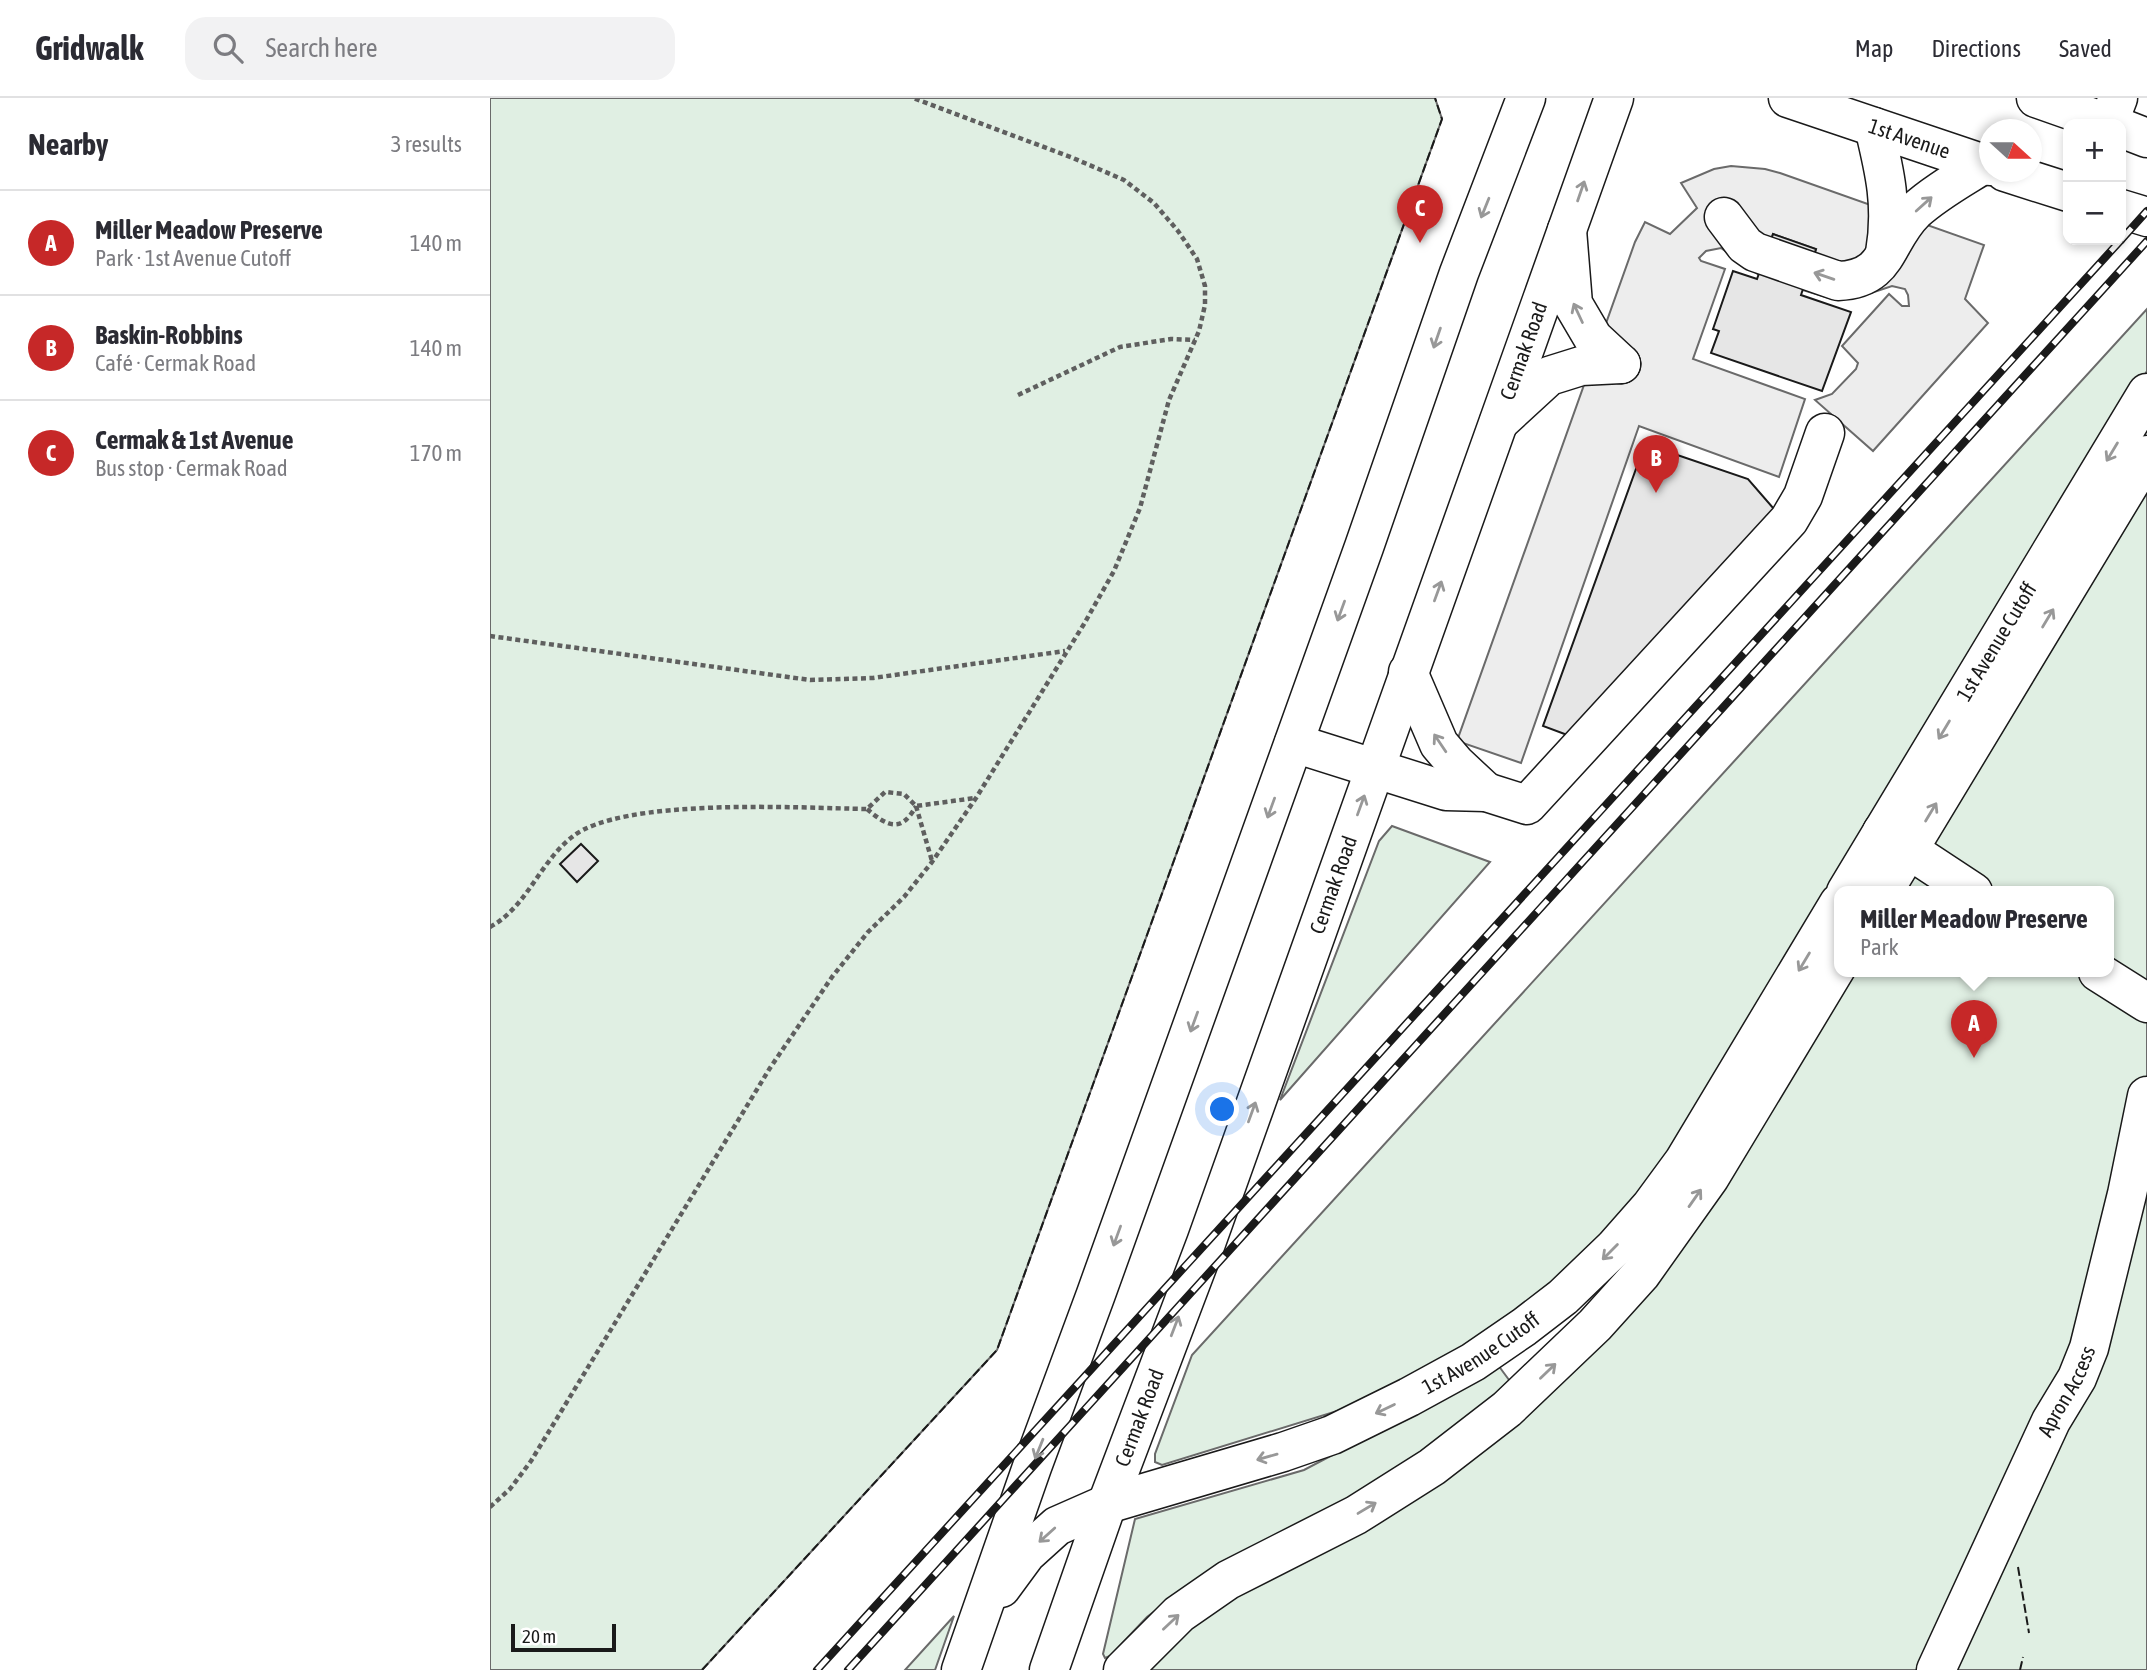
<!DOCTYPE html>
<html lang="en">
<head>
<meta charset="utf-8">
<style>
	body { margin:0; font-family:"Asap Condensed",sans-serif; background:#f2f2f3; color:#2b2b33 }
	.controls { position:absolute; right:21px; top:21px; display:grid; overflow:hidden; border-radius:14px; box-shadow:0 4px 10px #0003 }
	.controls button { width:63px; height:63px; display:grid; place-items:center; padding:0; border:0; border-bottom:2px solid #e1e1e2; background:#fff; color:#2b2b33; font:35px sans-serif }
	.compass { position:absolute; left:1489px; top:21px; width:63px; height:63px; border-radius:50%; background:#fff; box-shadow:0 4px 10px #0003; rotate:111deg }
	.scale { position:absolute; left:21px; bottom:18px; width:105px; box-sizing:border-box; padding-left:7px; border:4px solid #1a1a1a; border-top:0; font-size:19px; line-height:24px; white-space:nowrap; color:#1a1a1a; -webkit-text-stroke:5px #fff; paint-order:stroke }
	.you { position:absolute; left:733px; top:1012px; width:24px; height:24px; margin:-18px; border:5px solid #fff; border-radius:50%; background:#1a73e8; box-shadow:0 0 0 10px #1a73e833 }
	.badge { display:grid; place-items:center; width:46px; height:46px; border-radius:50%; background:#c62828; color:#fff; font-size:23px; font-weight:700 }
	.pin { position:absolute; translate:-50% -58px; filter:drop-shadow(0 2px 4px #0008) }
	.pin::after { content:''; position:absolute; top:37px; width:24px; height:21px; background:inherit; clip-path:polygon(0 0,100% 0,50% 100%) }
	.popup { position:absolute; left:1344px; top:788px; width:280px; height:91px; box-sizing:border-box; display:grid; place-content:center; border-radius:14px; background:#fff; filter:drop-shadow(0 2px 5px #0005); font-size:23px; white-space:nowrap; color:#7c7c81 }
	.popup b { font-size:26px; color:#2b2b33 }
	.popup::after { content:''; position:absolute; left:50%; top:100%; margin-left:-14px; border:14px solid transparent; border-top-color:#fff }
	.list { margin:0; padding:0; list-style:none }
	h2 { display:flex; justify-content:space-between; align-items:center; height:91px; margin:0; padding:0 28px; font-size:30px }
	h2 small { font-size:23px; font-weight:400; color:#7c7c81 }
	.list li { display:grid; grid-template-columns:46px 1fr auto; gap:21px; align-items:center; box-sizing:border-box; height:105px; padding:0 28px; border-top:2px solid #e1e1e2 }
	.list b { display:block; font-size:26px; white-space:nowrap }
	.list p { margin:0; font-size:23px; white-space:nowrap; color:#7c7c81 }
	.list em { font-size:23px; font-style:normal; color:#7c7c81 }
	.icon { flex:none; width:38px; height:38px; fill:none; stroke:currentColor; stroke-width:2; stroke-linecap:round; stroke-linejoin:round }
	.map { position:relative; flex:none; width:1657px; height:1572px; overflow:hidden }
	header { display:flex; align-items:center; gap:42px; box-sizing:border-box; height:98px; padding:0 35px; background:#fff; border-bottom:2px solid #e1e1e2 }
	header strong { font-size:33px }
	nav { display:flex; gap:38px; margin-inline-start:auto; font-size:24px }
	.search { width:490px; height:63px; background:#f2f2f3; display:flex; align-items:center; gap:18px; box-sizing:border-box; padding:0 24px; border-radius:21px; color:#7c7c81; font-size:26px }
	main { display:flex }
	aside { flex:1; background:#fff }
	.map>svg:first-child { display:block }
</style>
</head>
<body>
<header>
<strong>Gridwalk</strong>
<div class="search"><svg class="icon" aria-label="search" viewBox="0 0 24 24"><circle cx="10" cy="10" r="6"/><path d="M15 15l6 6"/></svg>Search here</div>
<nav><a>Map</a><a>Directions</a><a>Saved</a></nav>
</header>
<main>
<aside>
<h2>Nearby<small>3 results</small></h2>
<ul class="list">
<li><span class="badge">A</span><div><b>Miller Meadow Preserve</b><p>Park · 1st Avenue Cutoff</p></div><em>140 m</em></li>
<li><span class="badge">B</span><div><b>Baskin-Robbins</b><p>Café · Cermak Road</p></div><em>140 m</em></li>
<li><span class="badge">C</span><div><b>Cermak &amp; 1st Avenue</b><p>Bus stop · Cermak Road</p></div><em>170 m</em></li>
</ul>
</aside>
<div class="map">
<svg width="1657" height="1572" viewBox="0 0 1657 1572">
	<rect width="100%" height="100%" fill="#fff"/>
	<g fill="#e0efe3" stroke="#6a6a6a" stroke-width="2">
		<polygon points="0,0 945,0 952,21 507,1252 212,1572 0,1572"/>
		<polygon points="1657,211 1657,273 1180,1054 1129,1125 1024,1221 886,1301 672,1367 665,1364 665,1356 702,1257"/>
		<polygon points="1657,390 1657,1572 649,1572 724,1507 998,1342 1362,874 1619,874 1619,794 1411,794"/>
		<polygon points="902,728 1000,764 790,1002 889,743"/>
		<polygon points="1008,1267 1022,1286 899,1379 700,1486 657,1519 620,1558 615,1560 613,1556 645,1421 814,1372 955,1298"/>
		<polygon points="464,1518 445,1572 415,1572"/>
	</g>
	<polygon fill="#ededed" stroke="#6a6a6a" stroke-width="2" points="1241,68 1275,71 1290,75 1494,147 1475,201 1498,225 1383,353 1325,302 1342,296 1366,271 1368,265 1352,248 1399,196 1412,208 1419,208 1418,197 1415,191 1402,188 1369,199 1342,201 1313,192 1326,151 1283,136 1269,177 1231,150 1216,153 1209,160 1211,163 1235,171 1203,261 1315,301 1289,379 1149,328 1031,665 967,643 1145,144 1155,124 1180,136 1207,110 1191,85 1224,71"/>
	<g fill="#e6e6e6" stroke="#1a1a1a" stroke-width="2">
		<polygon points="1283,136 1326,151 1311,197 1361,214 1332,293 1221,255 1229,233 1223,231 1243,173 1267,181"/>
		<polygon points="1155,346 1258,381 1284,411 1080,638 1053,628"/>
		<polygon points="91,746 108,763 87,784 70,766"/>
	</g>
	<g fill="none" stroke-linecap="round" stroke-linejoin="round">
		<defs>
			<g id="minor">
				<polyline points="1618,26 1628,0"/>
				<path d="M1384,29C1395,74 1403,109 1395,155"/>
				<path d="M1234,119L1255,147L1265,154L1348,183C1400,181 1394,143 1425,113C1446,94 1470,81 1494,66"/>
				<polyline points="1077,132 1083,206 1103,240 1131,266"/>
				<polyline points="1009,324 1059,278 1091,268 1131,266"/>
				<polyline points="918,574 949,646 966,666 996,694"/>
				<polyline points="804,645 956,693 996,694 1037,707 1299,422 1313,398 1335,335"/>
				<polyline points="1392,734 1483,794"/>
				<polyline points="1608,874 1657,905"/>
				<path id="s1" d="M1446,1572L1561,1323L1587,1280L1599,1250L1637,1096L1657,998"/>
			</g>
			<g id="major">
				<path id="s2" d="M1298,0L1500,68"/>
				<polyline points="1546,0 1620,26"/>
				<polyline points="1631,30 1657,40"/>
				<polyline points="1515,74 1578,94"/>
				<polyline points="1631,111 1657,119"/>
				<path id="s3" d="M1356,794L1657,295"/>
				<polyline points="1393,794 1657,357"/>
				<path id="s4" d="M511,1490L536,1456L567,1428L617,1406L793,1354L842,1337L919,1299L983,1264L1034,1229L1073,1199L1124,1150L1161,1108L1194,1063L1349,805"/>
				<polyline points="471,1572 542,1369 606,1196 874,449 969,175 1036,0"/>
				<path id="s5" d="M559,1572L617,1406L716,1145L1124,0"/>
				<polyline points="633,1572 689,1516 738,1482 866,1417 942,1369 1017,1311 1105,1227 1151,1176 1220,1079 1349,865"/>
			</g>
		</defs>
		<use href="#minor" stroke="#1a1a1a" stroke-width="41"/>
		<use href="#major" stroke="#1a1a1a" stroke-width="41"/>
		<g stroke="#5f5f5f" stroke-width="4.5" stroke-dasharray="5 3.5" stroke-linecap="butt">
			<polyline points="528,297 630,249 681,241 705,242"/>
			<polyline points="0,538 320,582 383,580 575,553"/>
			<polyline points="426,708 442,763"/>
			<path d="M377,711C397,728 411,736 426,708"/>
			<path d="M0,829C37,809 49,765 82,739C132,699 310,710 377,711L395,694L414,696L426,708L485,700"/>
			<polyline points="0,1409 20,1391 41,1363 280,970 342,879 378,834 414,799 442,764 486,700 594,526 624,473 650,410 679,302 709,233 715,207 715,188 707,161 688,133 664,105 634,82 583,60 423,0"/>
		</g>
		<use href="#minor" stroke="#fff" stroke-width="38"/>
		<use href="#major" stroke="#fff" stroke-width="38"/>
		<defs>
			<g id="rail">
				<polyline points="1631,142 1657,113"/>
				<polyline points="327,1572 1631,142"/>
				<polyline points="358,1572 1657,143"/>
			</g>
		</defs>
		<use href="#rail" stroke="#1a1a1a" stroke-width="8"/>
		<use href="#rail" stroke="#fff" stroke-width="5" stroke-dasharray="16" stroke-linecap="butt"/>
		<g stroke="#1a1a1a" stroke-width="2" stroke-dasharray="9 3.5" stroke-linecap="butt">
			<polyline points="1528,1469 1539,1535"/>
			<polyline points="212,1572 507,1252 952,21 945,0"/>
			<polyline points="1530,1572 1533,1559"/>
		</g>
	</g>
	<defs><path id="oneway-shaft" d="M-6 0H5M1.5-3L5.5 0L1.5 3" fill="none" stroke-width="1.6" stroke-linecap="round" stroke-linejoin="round" transform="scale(1.75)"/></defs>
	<g stroke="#989898">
		<use href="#oneway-shaft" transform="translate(1091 93) rotate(-71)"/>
		<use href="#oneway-shaft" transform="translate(1434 106) rotate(-42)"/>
		<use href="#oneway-shaft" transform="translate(995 110) rotate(112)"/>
		<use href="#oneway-shaft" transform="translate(1334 178) rotate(-161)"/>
		<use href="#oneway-shaft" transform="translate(1088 215) rotate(-115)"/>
		<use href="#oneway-shaft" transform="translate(947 240) rotate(109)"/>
		<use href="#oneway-shaft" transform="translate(1622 354) rotate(121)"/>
		<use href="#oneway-shaft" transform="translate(948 493) rotate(-70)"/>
		<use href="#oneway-shaft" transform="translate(851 513) rotate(110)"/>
		<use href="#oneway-shaft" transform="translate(1558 520) rotate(-59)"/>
		<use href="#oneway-shaft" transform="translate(1454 632) rotate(121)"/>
		<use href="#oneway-shaft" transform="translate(950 645) rotate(-124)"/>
		<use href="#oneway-shaft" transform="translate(871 707) rotate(-70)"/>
		<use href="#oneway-shaft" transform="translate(781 710) rotate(110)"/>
		<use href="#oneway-shaft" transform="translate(1441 714) rotate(-59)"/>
		<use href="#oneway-shaft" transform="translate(1314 864) rotate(121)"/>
		<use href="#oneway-shaft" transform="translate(704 924) rotate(110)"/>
		<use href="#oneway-shaft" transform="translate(762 1014) rotate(-70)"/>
		<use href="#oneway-shaft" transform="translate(1205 1100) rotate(-55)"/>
		<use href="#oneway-shaft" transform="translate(627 1138) rotate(110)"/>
		<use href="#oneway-shaft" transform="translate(1120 1154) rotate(135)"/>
		<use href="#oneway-shaft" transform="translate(685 1228) rotate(-69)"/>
		<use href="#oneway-shaft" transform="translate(1058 1273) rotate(-44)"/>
		<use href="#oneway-shaft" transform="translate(895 1311) rotate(154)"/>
		<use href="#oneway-shaft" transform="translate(549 1351) rotate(112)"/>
		<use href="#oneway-shaft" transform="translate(777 1359) rotate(164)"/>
		<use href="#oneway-shaft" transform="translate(877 1410) rotate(-31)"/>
		<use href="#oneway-shaft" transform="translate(557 1437) rotate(138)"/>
		<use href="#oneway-shaft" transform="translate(681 1524) rotate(-43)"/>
	</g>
	<g text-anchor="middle" stroke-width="5" stroke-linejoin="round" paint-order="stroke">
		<g font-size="21" fill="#1a1a1a" stroke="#fff">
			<text dy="7" stroke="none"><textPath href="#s2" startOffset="128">1st Avenue</textPath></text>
			<text dy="7" stroke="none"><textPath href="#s5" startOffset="1402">Cermak Road</textPath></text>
			<text dy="7" stroke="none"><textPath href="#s3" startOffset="292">1st Avenue Cutoff</textPath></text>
			<text dy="7" stroke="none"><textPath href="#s5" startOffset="835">Cermak Road</textPath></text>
			<text dy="7" stroke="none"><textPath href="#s4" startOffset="544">1st Avenue Cutoff</textPath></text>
			<text dy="7" stroke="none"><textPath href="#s1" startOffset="308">Apron Access</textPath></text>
			<text dy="7" stroke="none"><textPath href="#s5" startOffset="268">Cermak Road</textPath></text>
		</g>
	</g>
</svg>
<div class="controls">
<button>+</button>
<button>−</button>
</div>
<svg class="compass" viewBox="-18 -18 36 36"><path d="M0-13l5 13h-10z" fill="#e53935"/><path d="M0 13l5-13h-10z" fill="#7c7c81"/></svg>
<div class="scale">20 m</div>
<div class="you"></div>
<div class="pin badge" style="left:1484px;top:960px">A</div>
<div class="popup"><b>Miller Meadow Preserve</b>Park</div>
<div class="pin badge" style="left:1166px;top:395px">B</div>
<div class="pin badge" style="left:930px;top:145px">C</div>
</div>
</main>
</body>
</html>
